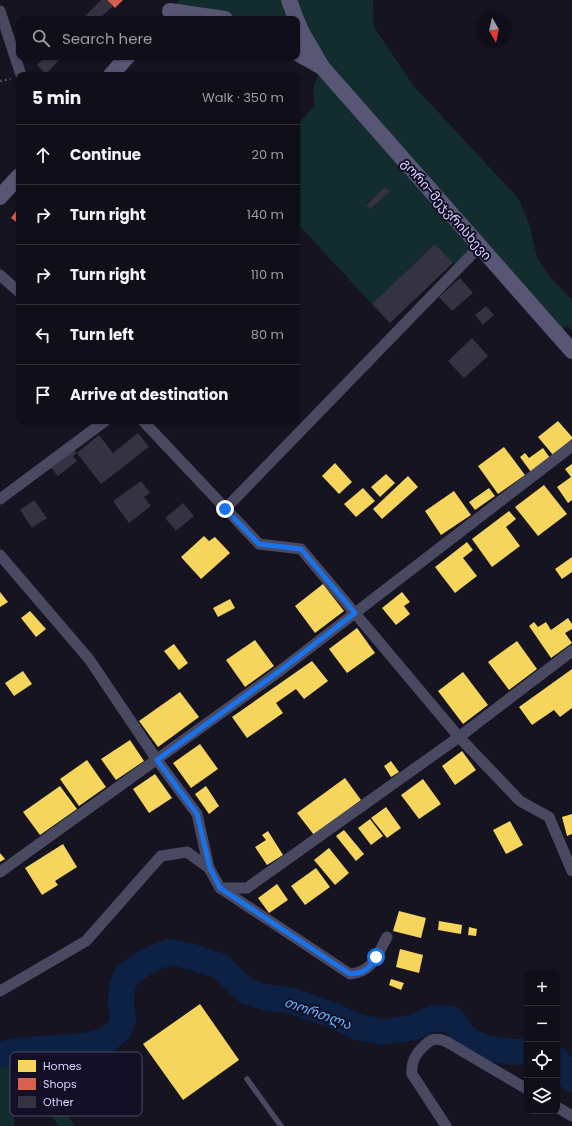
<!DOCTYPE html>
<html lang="en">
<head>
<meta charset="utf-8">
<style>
	body { margin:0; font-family:Poppins,"Noto Sans Georgian",sans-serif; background:#1e1d26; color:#f1f3f6 }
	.controls { position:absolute; right:12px; bottom:12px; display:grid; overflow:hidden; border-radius:8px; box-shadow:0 1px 3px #0004 }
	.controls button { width:36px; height:36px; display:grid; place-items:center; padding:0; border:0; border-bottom:1px solid #302f38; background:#100f19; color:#f1f3f6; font:20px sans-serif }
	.compass { position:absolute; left:476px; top:12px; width:36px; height:36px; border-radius:50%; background:#100f19; box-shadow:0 1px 3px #0004; rotate:171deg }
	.stop { position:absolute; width:12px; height:12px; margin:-9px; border:3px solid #1a73e8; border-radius:50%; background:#fff }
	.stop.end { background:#1a73e8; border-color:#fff; box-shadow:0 1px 4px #0008 }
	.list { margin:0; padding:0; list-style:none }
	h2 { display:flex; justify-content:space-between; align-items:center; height:52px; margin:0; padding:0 16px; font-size:17px }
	h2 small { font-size:13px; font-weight:400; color:#9c9ca2 }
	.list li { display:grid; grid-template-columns:26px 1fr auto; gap:12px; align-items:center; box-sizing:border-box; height:60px; padding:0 16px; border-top:1px solid #302f38 }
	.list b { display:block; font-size:15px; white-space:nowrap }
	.list em { font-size:13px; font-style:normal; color:#9c9ca2 }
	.icon { flex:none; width:22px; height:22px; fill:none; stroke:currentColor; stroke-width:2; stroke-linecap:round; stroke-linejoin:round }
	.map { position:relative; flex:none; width:572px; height:1126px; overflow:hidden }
	.search { position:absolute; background:#100f19; box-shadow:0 1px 3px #0004; left:16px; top:16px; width:284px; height:44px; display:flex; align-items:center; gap:10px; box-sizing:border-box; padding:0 14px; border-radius:8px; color:#9c9ca2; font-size:15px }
	.panel { position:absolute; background:#100f19; box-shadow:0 1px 3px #0004; left:16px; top:72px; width:284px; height:352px; border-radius:8px }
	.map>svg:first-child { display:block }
</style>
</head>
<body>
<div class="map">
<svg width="572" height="1126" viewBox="0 0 572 1126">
	<rect width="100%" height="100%" fill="#161421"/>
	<g fill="#132c2d" fill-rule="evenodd">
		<path d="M179,0H373L374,27L413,85L518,198L529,223L537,257L550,277L572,300V330L567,325L557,334L480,246L460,266L453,263L435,244L372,304L297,223V125L315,106C311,89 315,83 322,67L297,53V19H225L170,11ZM386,187L389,192L370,209L366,204Z"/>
		<polygon points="85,1046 96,1063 64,1061 45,1068 42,1082 75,1126 59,1126 23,1080 15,1096 14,1126 0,1126 0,1055 16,1051"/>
	</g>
	<g fill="#f6d55c">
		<polygon points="558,421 572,437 572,439 553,455 538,437"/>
		<polygon points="504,447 525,475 498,494 478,466"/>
		<polygon points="543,448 550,458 531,472 520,457 525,453 529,458"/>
		<polygon points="335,463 352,482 339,494 322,476"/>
		<polygon points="572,464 572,500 568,503 557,487 571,477 565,469"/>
		<polygon points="386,474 395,483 380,497 371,487"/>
		<polygon points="408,476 418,487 382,519 373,509"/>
		<polygon points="544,485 567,514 538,536 515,507"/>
		<polygon points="363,488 375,501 356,517 344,504"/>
		<polygon points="489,488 495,496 475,510 469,502"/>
		<polygon points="454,491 471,515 441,535 425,511"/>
		<polygon points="509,511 516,519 506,527 520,546 492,567 472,539"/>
		<polygon points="204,536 209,541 215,537 230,553 201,579 181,557"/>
		<polygon points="467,542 473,550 463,558 477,576 455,593 435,567"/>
		<polygon points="572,557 572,572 562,579 555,569"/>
		<polygon points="323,584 344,611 315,633 295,606"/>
		<polygon points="0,592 8,602 0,607"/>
		<polygon points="402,592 410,602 404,606 410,614 396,625 382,608"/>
		<polygon points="230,599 235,608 218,617 213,608"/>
		<polygon points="30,611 46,629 36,637 21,618"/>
		<polygon points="568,618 572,624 572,629 565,633 572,643 551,658 529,626 534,622 538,627 546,622 551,630"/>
		<polygon points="357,628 375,653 347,673 329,649"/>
		<polygon points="255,640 274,666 245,687 226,660"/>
		<polygon points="517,641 537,669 509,690 488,662"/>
		<polygon points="174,644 188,663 179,670 164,651"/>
		<polygon points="312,661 328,681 304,699 296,689 276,703 283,713 247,738 232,717"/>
		<polygon points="572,669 572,708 560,717 554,710 532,725 519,707"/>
		<polygon points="23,671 32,684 14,696 5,683"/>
		<polygon points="463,672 488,705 463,724 438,691"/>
		<polygon points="180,692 199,717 158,747 139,721"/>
		<polygon points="130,740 144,761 116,780 101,759"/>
		<polygon points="200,744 218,769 191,788 173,763"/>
		<polygon points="462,751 476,770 455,785 442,766"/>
		<polygon points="87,760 106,787 79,806 60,779"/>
		<polygon points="391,761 399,772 391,777 384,766"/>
		<polygon points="155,774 172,798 149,813 133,789"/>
		<polygon points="345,778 361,800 314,835 297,813"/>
		<polygon points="423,779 441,804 419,819 401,795"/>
		<polygon points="60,786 77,809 40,835 23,812"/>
		<polygon points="206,786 219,806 209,814 195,794"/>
		<polygon points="386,807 401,828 387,838 371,818"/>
		<polygon points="572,814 572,834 567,836 562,817"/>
		<polygon points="370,819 383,836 371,845 358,828"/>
		<polygon points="510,821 523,845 506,854 493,830"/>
		<polygon points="344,830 364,854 356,861 336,836"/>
		<polygon points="268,831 283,855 267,865 255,847 266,840 262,835"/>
		<polygon points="63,844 77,867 55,881 58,885 42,895 25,868"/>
		<polygon points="329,848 349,873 335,885 314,860"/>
		<polygon points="0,853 5,859 0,862"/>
		<polygon points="316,868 330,887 305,905 291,886"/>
		<polygon points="277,884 288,900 269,913 258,898"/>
		<polygon points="399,911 426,918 421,938 393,931"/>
		<polygon points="439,921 462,925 461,934 438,930"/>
		<polygon points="469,927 477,929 476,936 468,935"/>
		<polygon points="400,949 423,955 419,973 396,967"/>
		<polygon points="391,979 404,983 401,990 389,985"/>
		<polygon points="200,1004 239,1060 183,1100 143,1044"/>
	</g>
	<g fill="#d6604d">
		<polygon points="107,0 123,0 115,8"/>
		<polygon points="19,207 19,224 11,218"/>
	</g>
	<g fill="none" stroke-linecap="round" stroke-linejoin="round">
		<g stroke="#0d2144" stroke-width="26">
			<path d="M0,1055L16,1051L85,1046L105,1041L119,1030L123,1019L121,1002L122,988L126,976L143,964L158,956L171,952L193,957L220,966L246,991L264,997L293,1001L332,1015L358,1027L383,1032L411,1028L435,1018L452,1019C457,1025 461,1034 467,1039C478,1048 513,1054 527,1051"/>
			<polyline points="557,1060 572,1079"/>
		</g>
	</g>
	<g fill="#343243">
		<polygon points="101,0 107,0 113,6 99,19 82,19"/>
		<polygon points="45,57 62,57 46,74 37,65"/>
		<polygon points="385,187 390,192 370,209 366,205"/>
		<polygon points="435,244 453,263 390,323 372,304"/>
		<polygon points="460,278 473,293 452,311 439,297"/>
		<polygon points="486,306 494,315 483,325 475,315"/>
		<polygon points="472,338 488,356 464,378 448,361"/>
		<polygon points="138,433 149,447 101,484 77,453 99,435 113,453"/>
		<polygon points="74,450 77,453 73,456 77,461 58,476 51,468"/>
		<polygon points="141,481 150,493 144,497 151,506 129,523 113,501"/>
		<polygon points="34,500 47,518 32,528 20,510"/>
		<polygon points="183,503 194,516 176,531 165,518"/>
	</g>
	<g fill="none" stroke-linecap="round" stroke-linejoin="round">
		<polyline stroke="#44505f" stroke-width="2.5" stroke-dasharray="2 3" stroke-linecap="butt" points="0,81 11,79"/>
		<polyline stroke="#4a4962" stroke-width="5.5" points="247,1079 281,1126"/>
		<g stroke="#4a4962" stroke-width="11">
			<polyline points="0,11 21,75"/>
			<polyline points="0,275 19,292"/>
			<polyline points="143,421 259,544 301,549 459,737 520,801 549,817 572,871"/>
			<polyline points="0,499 105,421"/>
			<polyline points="225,509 480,246"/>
			<polyline points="0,555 89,659 157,760 197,814 209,868 220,888 247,888 459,737 572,651"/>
			<polyline points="0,872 281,670 572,446"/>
			<path d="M220,888L350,974C373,972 377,955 387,937"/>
			<polyline points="0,991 86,941 161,856 187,852 209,868"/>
			<polyline points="557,1107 572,1116"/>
			<path d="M446,1126L412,1074C411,1062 415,1054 424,1046C426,1044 429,1041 432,1040C437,1038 443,1040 447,1042L527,1089"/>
		</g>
		<g stroke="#575674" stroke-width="16">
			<polyline points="289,0 296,19"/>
			<polyline points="170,11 225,19"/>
			<polyline points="297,21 301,31 322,67 572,351"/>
			<polyline points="297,53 322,67"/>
			<polyline points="111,75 127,57"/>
			<polyline points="0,197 19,176"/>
		</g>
	</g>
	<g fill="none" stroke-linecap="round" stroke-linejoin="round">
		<path stroke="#1a73e8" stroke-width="5" d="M225,509L259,544L301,549L355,613L281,670L157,760L197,814L210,868L220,888L350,974C365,973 369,969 376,957"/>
	</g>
	<g text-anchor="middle" stroke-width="4" stroke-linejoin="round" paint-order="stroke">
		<g font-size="13" fill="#d9d4ff" stroke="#130f26">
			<text transform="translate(447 209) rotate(49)" y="5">გორი-მეჯვრისხევი</text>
		</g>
		<g font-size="14" font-style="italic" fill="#62b6ff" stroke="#130f26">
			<text transform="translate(318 1013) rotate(20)" y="5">თორთლა</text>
		</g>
	</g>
	<rect x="10" y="1052" width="132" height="64" rx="6" fill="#130f26" stroke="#4e4a67" stroke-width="1"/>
	<rect x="18" y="1060" width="18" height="12" fill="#f6d55c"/>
	<rect x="18" y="1078" width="18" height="12" fill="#d6604d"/>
	<rect x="18" y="1096" width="18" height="12" fill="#343243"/>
	<g font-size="11" fill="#d9d4ff">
		<text x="43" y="1070">Homes</text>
		<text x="43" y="1088">Shops</text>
		<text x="43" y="1106">Other</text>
	</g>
</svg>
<div class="controls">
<button>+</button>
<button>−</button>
<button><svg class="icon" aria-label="locate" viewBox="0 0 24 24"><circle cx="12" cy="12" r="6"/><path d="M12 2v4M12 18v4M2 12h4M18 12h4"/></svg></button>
<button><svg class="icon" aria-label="layers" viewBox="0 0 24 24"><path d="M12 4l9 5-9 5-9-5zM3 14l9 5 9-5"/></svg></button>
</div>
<svg class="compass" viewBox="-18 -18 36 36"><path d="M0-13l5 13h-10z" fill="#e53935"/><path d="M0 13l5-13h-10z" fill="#9c9ca2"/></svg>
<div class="stop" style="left:376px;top:957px"></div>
<div class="stop end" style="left:225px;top:509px"></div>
<div class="search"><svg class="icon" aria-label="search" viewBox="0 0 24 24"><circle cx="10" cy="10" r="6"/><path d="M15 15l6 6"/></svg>Search here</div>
<section class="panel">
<h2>5 min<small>Walk · 350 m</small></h2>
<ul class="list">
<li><svg class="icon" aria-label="ahead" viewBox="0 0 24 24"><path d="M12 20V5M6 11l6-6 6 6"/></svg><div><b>Continue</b></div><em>20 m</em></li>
<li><svg class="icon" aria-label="right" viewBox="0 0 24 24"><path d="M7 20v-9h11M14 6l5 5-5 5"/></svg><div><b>Turn right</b></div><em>140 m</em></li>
<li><svg class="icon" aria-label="right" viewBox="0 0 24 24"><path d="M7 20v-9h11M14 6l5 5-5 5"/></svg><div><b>Turn right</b></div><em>110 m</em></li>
<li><svg class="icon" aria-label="left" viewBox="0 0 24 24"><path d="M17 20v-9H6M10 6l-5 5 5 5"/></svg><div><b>Turn left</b></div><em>80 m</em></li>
<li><svg class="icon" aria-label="arrive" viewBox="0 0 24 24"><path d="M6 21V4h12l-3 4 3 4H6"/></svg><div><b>Arrive at destination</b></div></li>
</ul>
</section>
</div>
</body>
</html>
